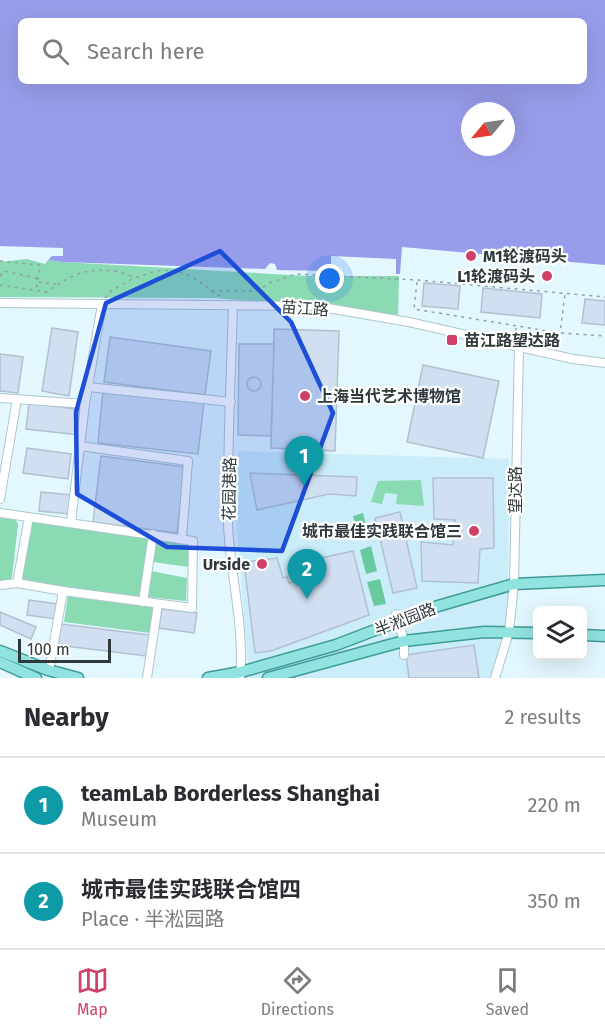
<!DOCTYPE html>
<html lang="en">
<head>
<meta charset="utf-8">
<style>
	body { margin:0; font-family:"Fira Sans","Noto Sans SC",sans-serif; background:#f2f2f3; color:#2b2b33 }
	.controls { position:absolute; right:18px; bottom:18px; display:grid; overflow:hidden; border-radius:9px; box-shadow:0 6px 24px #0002 }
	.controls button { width:54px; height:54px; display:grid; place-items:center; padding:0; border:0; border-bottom:2px solid #e1e1e2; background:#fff; color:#2b2b33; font:30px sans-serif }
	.compass { position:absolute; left:461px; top:102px; width:54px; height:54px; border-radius:50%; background:#fff; box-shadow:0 6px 24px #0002; rotate:241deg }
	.scale { position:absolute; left:18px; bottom:15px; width:93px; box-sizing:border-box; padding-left:6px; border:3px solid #2f393c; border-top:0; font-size:16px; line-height:21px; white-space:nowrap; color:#2f393c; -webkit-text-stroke:4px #fff; paint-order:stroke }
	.you { position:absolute; left:330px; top:279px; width:21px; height:21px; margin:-15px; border:4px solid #fff; border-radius:50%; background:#1a73e8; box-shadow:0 0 0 9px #1a73e833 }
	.badge { display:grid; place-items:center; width:39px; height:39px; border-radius:50%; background:#d04169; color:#fff; font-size:20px; font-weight:700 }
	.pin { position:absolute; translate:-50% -50px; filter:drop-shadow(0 2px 3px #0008) }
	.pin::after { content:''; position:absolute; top:32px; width:21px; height:18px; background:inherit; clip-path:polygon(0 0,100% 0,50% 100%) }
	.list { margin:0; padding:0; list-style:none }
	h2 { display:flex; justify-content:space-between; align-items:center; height:78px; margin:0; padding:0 24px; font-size:26px }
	h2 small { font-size:20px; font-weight:400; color:#7c7c81 }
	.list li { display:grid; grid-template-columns:39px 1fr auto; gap:18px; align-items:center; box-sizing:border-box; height:96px; padding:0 24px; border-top:2px solid #e1e1e2 }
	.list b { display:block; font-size:22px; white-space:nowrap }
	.list p { margin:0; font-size:20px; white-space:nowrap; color:#7c7c81 }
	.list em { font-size:20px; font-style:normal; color:#7c7c81 }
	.icon { flex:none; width:33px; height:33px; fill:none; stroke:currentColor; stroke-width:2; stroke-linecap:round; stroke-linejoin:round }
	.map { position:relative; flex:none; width:605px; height:678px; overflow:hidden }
	.search { position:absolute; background:#fff; box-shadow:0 6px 24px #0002; left:18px; right:18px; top:18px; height:66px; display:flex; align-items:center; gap:15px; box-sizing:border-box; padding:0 21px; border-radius:9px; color:#7c7c81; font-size:22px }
	.sheet { height:270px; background:#fff }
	nav { display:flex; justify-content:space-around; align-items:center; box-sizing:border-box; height:84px; border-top:2px solid #e1e1e2; background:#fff; font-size:16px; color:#7c7c81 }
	nav a { display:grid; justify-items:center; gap:3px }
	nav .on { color:#d04169 }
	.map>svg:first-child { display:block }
</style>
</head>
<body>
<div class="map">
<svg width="605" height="678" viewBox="0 0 605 678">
	<rect width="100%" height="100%" fill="#e3f7fe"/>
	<polygon fill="#caedf9" points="238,451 509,459 508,621 494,678 249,678 237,531"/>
	<g fill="#8adab4">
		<polygon points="27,259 45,264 48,260 63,262 307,276 399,276 398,315 215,298 0,297 0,262"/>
		<polygon points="421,480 424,506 396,504 397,494 385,493 382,504 371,502 378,481"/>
		<polygon points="0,516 14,518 18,524 12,577 10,581 0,580"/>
		<polygon points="31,522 149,537 141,599 22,581"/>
		<polygon points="160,537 189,544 189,567 153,562 156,540"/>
		<polygon points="151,571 187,578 186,601 147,597"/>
		<polygon points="68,595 153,607 150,633 64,622"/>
	</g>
	<g fill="#69ca9f">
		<polygon points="363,513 369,538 359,540 353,516"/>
		<polygon points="371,546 377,571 366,574 360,550"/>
		<polygon points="380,579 386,604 374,606 367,582"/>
	</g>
	<path fill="#989deb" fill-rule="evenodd" d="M0,0H605V265L402,247L400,274H396V259L331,256V271L277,270L275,264L270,263L265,269L63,262L48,260L52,256H63V248L0,246ZM21,21H584V81H21ZM470,111H506V147H470Z"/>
	<g fill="#d0e0f1" stroke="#b1c0d1" stroke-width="1.5">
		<polygon points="424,283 460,286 458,309 422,306"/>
		<polygon points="483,288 542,294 540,318 481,312"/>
		<polygon points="585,299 605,301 605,325 582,323"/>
		<polygon points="52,328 78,332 69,396 42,391"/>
		<polygon points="274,329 339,331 335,451 271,448"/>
		<polygon points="110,337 211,351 205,395 104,382"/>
		<polygon points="239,344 274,344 271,436 238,435"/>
		<polygon points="0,354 23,357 18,393 0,391"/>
		<polygon points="423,365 499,381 483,458 407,442"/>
		<circle cx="254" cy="384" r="7"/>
		<polygon points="103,390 204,402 198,454 98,443"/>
		<polygon points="29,403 83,410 80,435 26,429"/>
		<polygon points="27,448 71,454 68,479 23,473"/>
		<polygon points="101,456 185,467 177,533 93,522"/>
		<polygon points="250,473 357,477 356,496 329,494 257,510"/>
		<polygon points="433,478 493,478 494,548 480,549 478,583 422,581 421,542 453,545 455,520 434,519"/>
		<polygon points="41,492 72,495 70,514 39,511"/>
		<polygon points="400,512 417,588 393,593 375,518"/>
		<polygon points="353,551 369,615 271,651 255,653 244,562 277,558 283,578 287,577 289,583 310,576 307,561"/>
		<polygon points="29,600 57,604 56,619 27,615"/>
		<polygon points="162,609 197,613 194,633 159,628"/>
		<polygon points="0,612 36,627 31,639 0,625"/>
		<polygon points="61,624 149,635 146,656 58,645"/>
		<polygon points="474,645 479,678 409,678 406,655"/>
	</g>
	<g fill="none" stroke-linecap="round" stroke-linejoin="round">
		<defs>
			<g id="minor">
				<polyline points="0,303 316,306 409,322 573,359 605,363"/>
				<path d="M233,305C231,378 227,451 228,524C230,575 245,626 240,678"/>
				<polyline points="88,387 231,402"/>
				<polyline points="0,398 85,404 102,304"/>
				<polyline points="80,446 85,404"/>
				<polyline points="0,499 17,399"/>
				<polyline points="0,513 193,541 192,608 63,591 17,583 29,517"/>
				<polyline points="71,522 80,446 188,461 182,538"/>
				<polyline points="0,585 17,583"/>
				<polyline points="143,602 153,534"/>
				<polyline points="396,614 404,641 404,655"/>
				<polyline points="49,671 63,591"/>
				<polyline points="147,678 158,604"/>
				<polyline points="495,678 509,632 514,584 519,347"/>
			</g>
			<g id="major">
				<polyline points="582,635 605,636"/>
				<polyline points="0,651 48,670 78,678"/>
				<polyline points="0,662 36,678"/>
				<polyline points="208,678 241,672 336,645 438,606 514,584 605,580"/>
				<polyline points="268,678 404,641 484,632 538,633"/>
			</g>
		</defs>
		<use href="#minor" stroke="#adc6cf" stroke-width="10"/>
		<use href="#major" stroke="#3f9b9a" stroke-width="13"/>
		<g stroke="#91a0a5" stroke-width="1.5" stroke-dasharray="3 4.5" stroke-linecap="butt">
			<polyline points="0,261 40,265 36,290"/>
			<polyline points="0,276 4,271 36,278 37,282 56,284"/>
			<polyline points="417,282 414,309 560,333 565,294"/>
			<path d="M0,285L46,292C73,275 81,268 115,271C123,272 131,277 138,277C144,276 149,272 156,271C177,268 196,276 211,291H258L269,283L296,274L417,280L605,297"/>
			<polyline points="211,291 223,298"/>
			<polyline points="105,298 111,291 135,277"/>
			<polyline points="561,333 605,336"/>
			<polyline points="513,338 517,326"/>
		</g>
		<use href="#minor" stroke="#fff" stroke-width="8"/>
		<use href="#major" stroke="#91e3e0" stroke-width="10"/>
	</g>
	<path fill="#1d4ed8" fill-opacity="0.2" stroke="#1d4ed8" stroke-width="4.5" stroke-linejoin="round" d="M220,251L291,322L333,413L282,551L167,547L77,494L76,412L106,303Z"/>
	<g fill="#d04169" stroke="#fff" stroke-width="2">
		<circle cx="471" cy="256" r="6"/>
		<circle cx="547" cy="276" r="6"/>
		<rect x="446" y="334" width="12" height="12" rx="3"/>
		<circle cx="305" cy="396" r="6"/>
		<circle cx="474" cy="531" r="6"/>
		<circle cx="262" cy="564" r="6"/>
	</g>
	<g text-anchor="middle" stroke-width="4.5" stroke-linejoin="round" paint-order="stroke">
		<g font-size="16" font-weight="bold" fill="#2f393c" stroke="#fff" text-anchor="start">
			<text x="483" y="262">M1轮渡码头</text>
			<text x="535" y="282" text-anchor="end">L1轮渡码头</text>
			<text x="464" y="346">苗江路望达路</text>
			<text x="317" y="402">上海当代艺术博物馆</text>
			<text x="462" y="537" text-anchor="end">城市最佳实践联合馆三</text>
			<text x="250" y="570" text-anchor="end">Urside</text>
		</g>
		<g font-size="16" fill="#2f393c" stroke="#fff">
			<text transform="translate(305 308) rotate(4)" y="6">苗江路</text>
			<text transform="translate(229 489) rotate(-89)" y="6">花园港路</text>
			<text transform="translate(515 490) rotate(-90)" y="6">望达路</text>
			<text transform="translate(405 619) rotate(-21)" y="6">半淞园路</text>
		</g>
	</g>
</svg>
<div class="controls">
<button><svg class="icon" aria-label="layers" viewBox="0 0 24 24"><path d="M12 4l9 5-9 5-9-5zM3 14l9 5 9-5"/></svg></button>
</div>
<svg class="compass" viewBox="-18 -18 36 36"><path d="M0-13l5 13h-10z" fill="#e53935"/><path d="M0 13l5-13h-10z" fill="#7c7c81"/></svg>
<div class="scale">100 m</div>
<div class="you"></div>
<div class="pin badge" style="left:304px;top:486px;background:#0f9aa8">1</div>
<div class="pin badge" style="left:307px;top:599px;background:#0f9aa8">2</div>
<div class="search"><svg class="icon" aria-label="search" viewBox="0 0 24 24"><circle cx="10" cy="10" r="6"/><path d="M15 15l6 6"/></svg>Search here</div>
</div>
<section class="sheet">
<h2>Nearby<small>2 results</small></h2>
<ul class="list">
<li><span class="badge" style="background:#0f9aa8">1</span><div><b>teamLab Borderless Shanghai</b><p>Museum</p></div><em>220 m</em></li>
<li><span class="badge" style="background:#0f9aa8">2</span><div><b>城市最佳实践联合馆四</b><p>Place · 半淞园路</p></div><em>350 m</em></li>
</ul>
</section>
<nav>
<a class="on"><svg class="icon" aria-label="map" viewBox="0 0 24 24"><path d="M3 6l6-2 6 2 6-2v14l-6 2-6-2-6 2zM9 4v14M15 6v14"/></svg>Map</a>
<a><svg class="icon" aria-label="directions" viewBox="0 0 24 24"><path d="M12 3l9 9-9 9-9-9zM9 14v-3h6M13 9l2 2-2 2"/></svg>Directions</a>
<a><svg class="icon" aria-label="saved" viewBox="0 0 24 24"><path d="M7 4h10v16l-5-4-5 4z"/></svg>Saved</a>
</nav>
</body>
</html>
